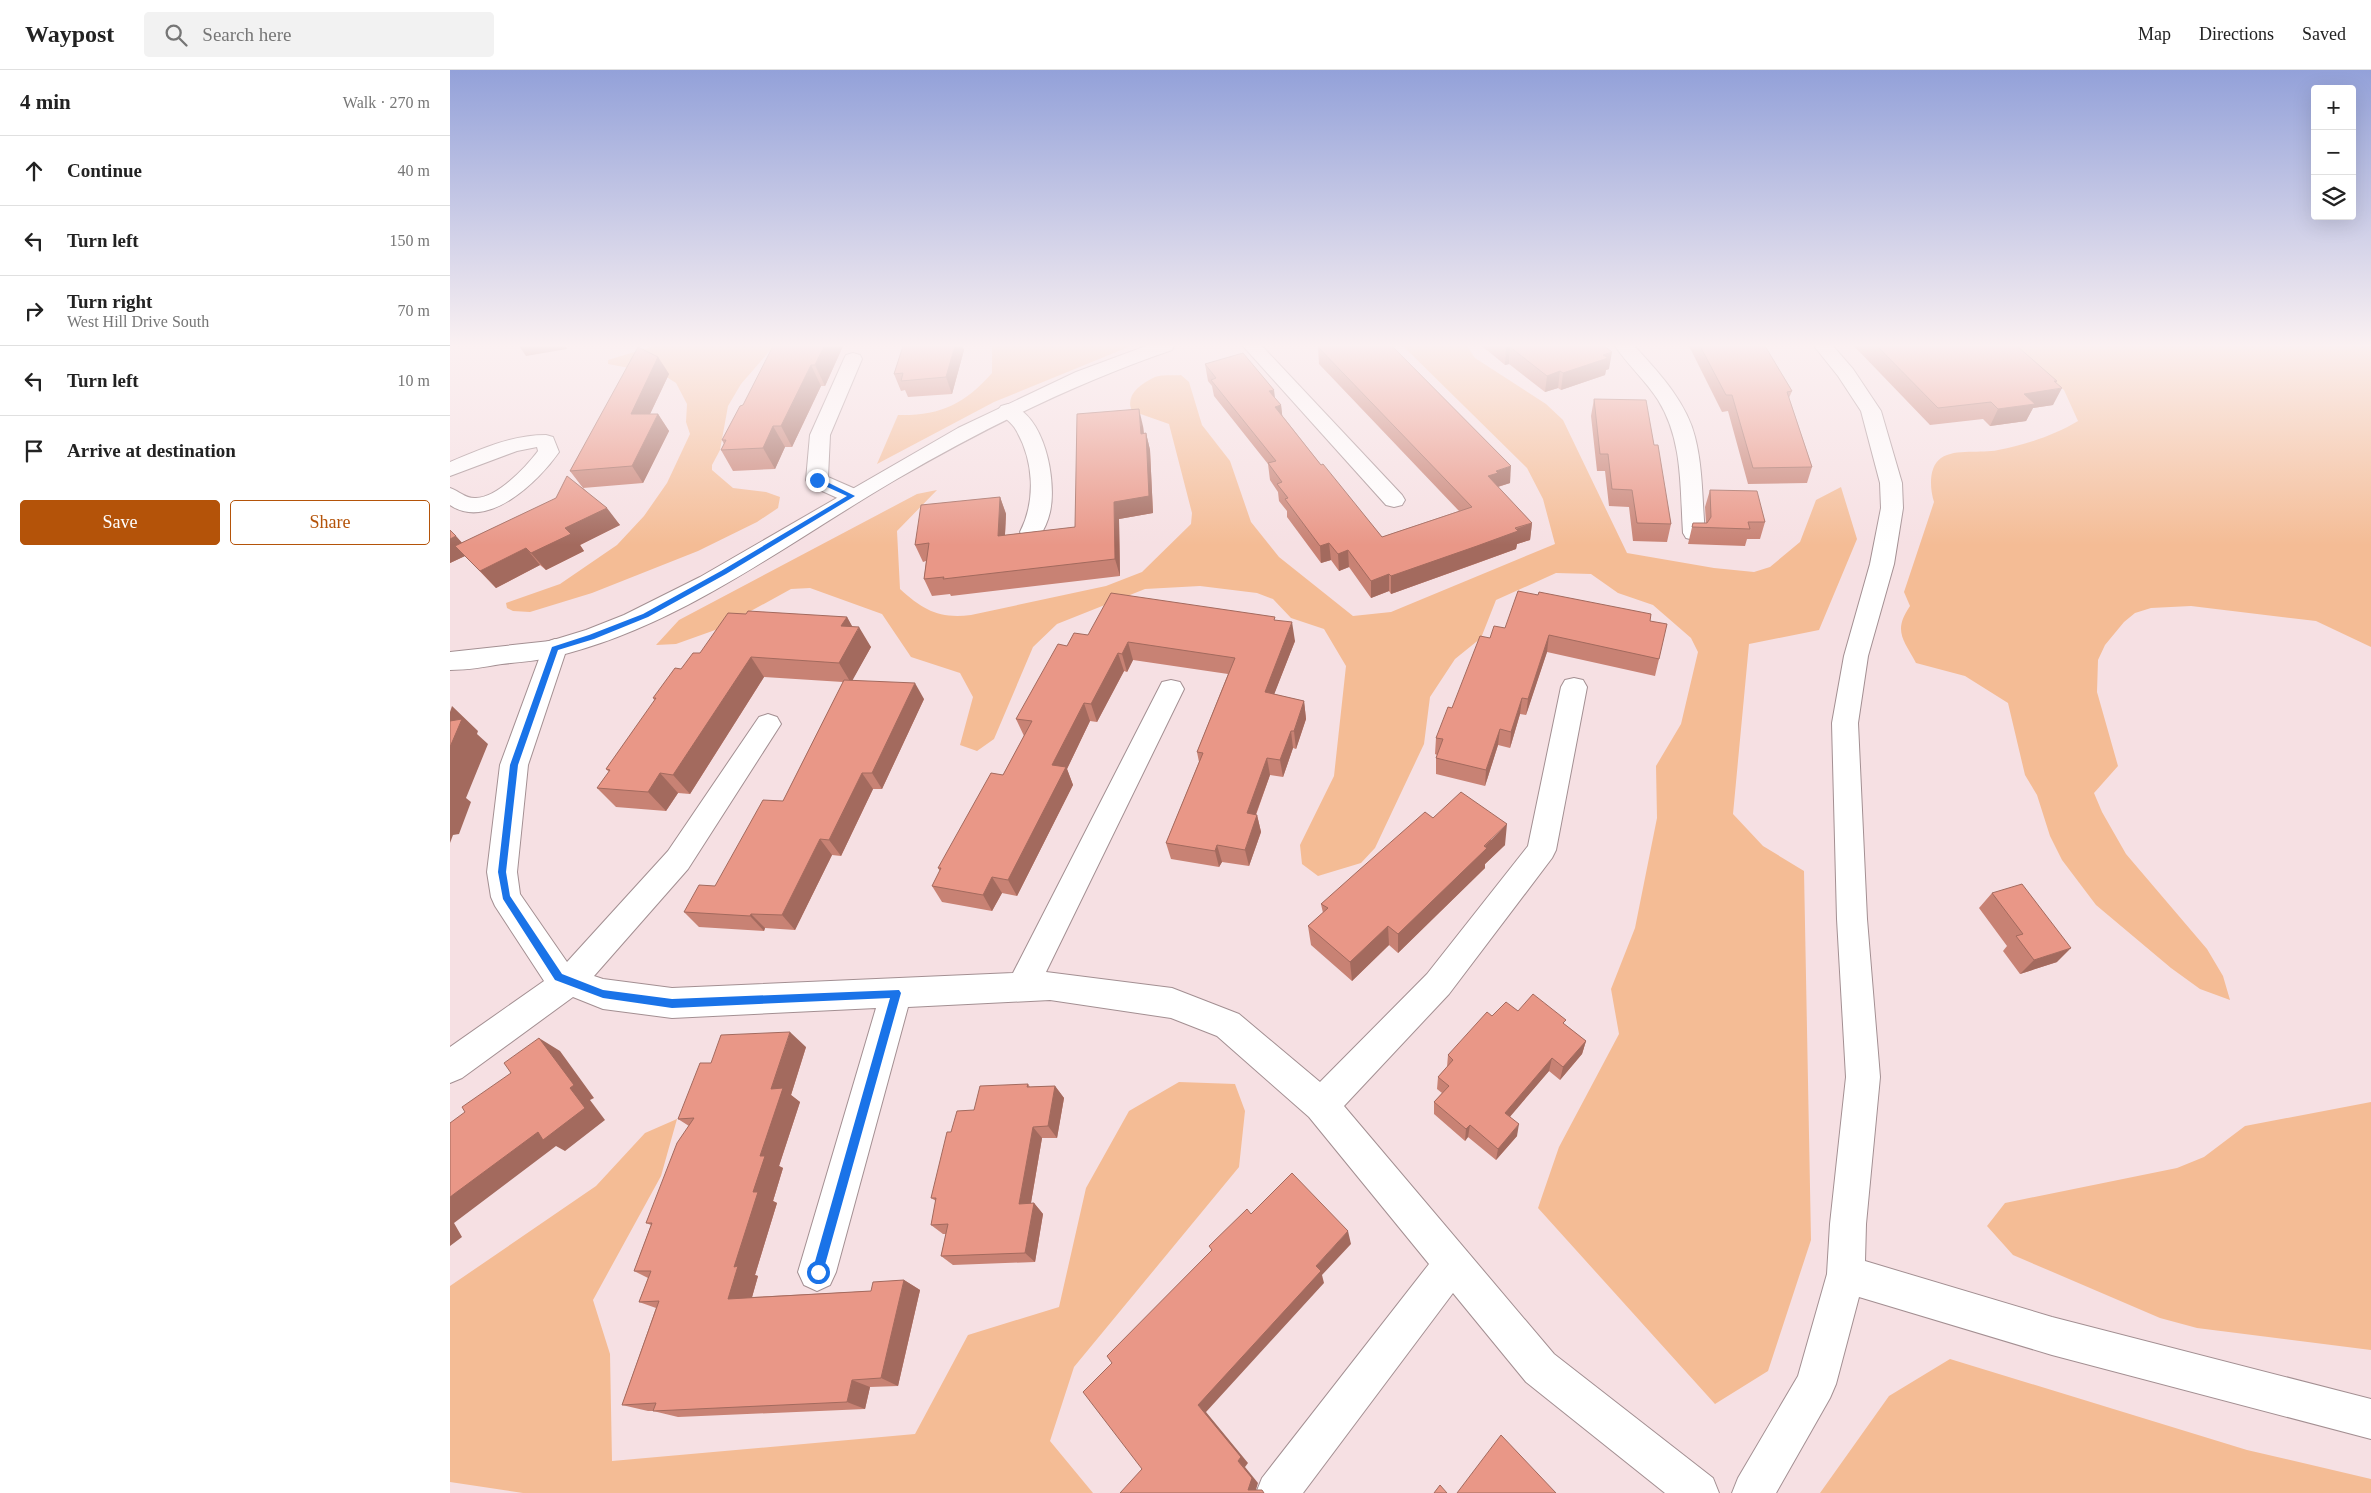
<!DOCTYPE html>
<html lang="en">
<head>
<meta charset="utf-8">
<style>
	body { margin:0; font-family:"Times New Roman",serif; background:#f2f2f2; color:#222 }
	.controls { position:absolute; right:15px; top:15px; display:grid; overflow:hidden; border-radius:5px; box-shadow:0 5px 20px #0002 }
	.controls button { width:45px; height:45px; display:grid; place-items:center; padding:0; border:0; border-bottom:1px solid #e0e0e0; background:#fff; color:#222; font:25px sans-serif }
	.stop { position:absolute; width:15px; height:15px; margin:-11px; border:4px solid #1a73e8; border-radius:50%; background:#fff }
	.stop.end { background:#1a73e8; border-color:#fff; box-shadow:0 1px 5px #0008 }
	.list { margin:0; padding:0; list-style:none }
	h2 { display:flex; justify-content:space-between; align-items:center; height:65px; margin:0; padding:0 20px; font-size:21px }
	h2 small { font-size:16px; font-weight:400; color:#767676 }
	.list li { display:grid; grid-template-columns:32px 1fr auto; gap:15px; align-items:center; box-sizing:border-box; height:70px; padding:0 20px; border-top:1px solid #e0e0e0 }
	.list b { display:block; font-size:19px; white-space:nowrap }
	.list p { margin:0; font-size:16px; white-space:nowrap; color:#767676 }
	.list em { font-size:16px; font-style:normal; color:#767676 }
	.actions { display:flex; gap:10px; padding:15px 20px }
	.actions a { flex:1; padding:11px 0; border:1px solid #b45309; border-radius:5px; text-align:center; font-size:18px; color:#b45309 }
	.actions .main { background:#b45309; color:#fff }
	.icon { flex:none; width:28px; height:28px; fill:none; stroke:currentColor; stroke-width:2; stroke-linecap:round; stroke-linejoin:round }
	.map { position:relative; flex:none; width:1921px; height:1423px; overflow:hidden }
	header { display:flex; align-items:center; gap:30px; box-sizing:border-box; height:70px; padding:0 25px; background:#fff; border-bottom:1px solid #e0e0e0 }
	header strong { font-size:24px }
	nav { display:flex; gap:28px; margin-inline-start:auto; font-size:18px }
	.search { width:350px; height:45px; background:#f2f2f2; display:flex; align-items:center; gap:12px; box-sizing:border-box; padding:0 18px; border-radius:5px; color:#767676; font-size:19px }
	main { display:flex }
	aside { flex:1; background:#fff }
	.map>svg:first-child { display:block }
</style>
</head>
<body>
<header>
<strong>Waypost</strong>
<div class="search"><svg class="icon" aria-label="search" viewBox="0 0 24 24"><circle cx="10" cy="10" r="6"/><path d="M15 15l6 6"/></svg>Search here</div>
<nav><a>Map</a><a>Directions</a><a>Saved</a></nav>
</header>
<main>
<aside>
<h2>4 min<small>Walk · 270 m</small></h2>
<ul class="list">
<li><svg class="icon" aria-label="ahead" viewBox="0 0 24 24"><path d="M12 20V5M6 11l6-6 6 6"/></svg><div><b>Continue</b></div><em>40 m</em></li>
<li><svg class="icon" aria-label="left" viewBox="0 0 24 24"><path d="M17 20v-9H6M10 6l-5 5 5 5"/></svg><div><b>Turn left</b></div><em>150 m</em></li>
<li><svg class="icon" aria-label="right" viewBox="0 0 24 24"><path d="M7 20v-9h11M14 6l5 5-5 5"/></svg><div><b>Turn right</b><p>West Hill Drive South</p></div><em>70 m</em></li>
<li><svg class="icon" aria-label="left" viewBox="0 0 24 24"><path d="M17 20v-9H6M10 6l-5 5 5 5"/></svg><div><b>Turn left</b></div><em>10 m</em></li>
<li><svg class="icon" aria-label="arrive" viewBox="0 0 24 24"><path d="M6 21V4h12l-3 4 3 4H6"/></svg><div><b>Arrive at destination</b></div></li>
</ul>
<div class="actions"><a class="main">Save</a><a>Share</a></div>
</aside>
<div class="map">
<svg width="1921" height="1423" viewBox="0 0 1921 1423">
	<rect width="100%" height="100%" fill="#f6e0e3"/>
	<g fill="#f4bc95">
		<polygon points="204,276 324,276 291,314 278,336 270,380 262,395 262,400 283,418 316,422 330,427 328,438 307,452 248,481 142,523 80,542 63,541 57,538 56,533 110,514 167,475 194,446 217,413 240,364 236,352 237,334 226,313 212,304 158,294 158,290"/>
		<path d="M542,276H681L544,332L427,394L448,345C489,346 514,335 542,303Z"/>
		<path d="M953,276H1017L1025,288L1096,334L1113,350L1177,483L1264,498L1304,502L1320,497L1350,472L1366,430L1391,417L1407,469L1369,560L1299,574L1283,744L1313,776L1354,801L1361,1170L1318,1301L1265,1334L1088,1138L1109,1077L1169,964L1161,919L1185,858L1207,748L1206,696L1231,654L1248,582L1241,568L1203,535L1168,523L1141,504L1106,503L1046,530L1031,568L1005,589L980,627L974,674L925,778L911,793L868,806L852,794L850,775L884,706L896,596L874,559L841,548L823,529L807,523L750,516L695,519L607,554L583,577L544,669L527,681L510,675L523,627L510,603L461,587L432,544L360,518L341,519L268,559L226,574L206,575L229,550L467,424L487,420L447,461L450,519C473,540 489,549 521,545L656,516L692,502L741,454L742,443L719,354L682,341C675,326 689,315 703,308C710,304 723,306 731,305L739,312L752,355L780,391L801,452L829,487L903,546L941,542L1105,474L1093,429L1077,398Z"/>
		<path d="M1554,276H1921V577L1866,551L1741,536L1701,538L1685,543L1674,552L1655,575L1648,590L1647,622L1668,696L1644,723L1652,742L1676,784L1757,879L1773,906L1780,930L1750,919L1721,898L1646,835L1612,790L1600,766L1587,725L1575,705L1558,633L1515,606L1466,593C1453,569 1443,561 1460,536L1454,522L1484,432C1480,420 1478,397 1491,388C1506,378 1531,384 1548,380C1575,375 1605,365 1628,351L1614,320Z"/>
		<polygon points="729,1012 785,1014 795,1041 789,1097 624,1297 600,1371 643,1423 73,1423 0,1412 0,1216 146,1116 195,1063 227,1049 211,1106 143,1230 160,1284 162,1391 465,1364 518,1265 609,1237 636,1118 679,1041"/>
		<polygon points="1921,1032 1921,1280 1747,1258 1710,1248 1563,1185 1537,1156 1555,1133 1727,1098 1754,1087 1795,1056"/>
		<polygon points="1500,1289 1797,1380 1921,1409 1921,1423 1370,1423 1439,1326"/>
	</g>
	<g fill="none" stroke-linecap="round" stroke-linejoin="round">
		<defs>
			<g id="minor">
				<polygon points="793,276 812,276 952,425 955,430 952,435 944,437 936,435"/>
				<path d="M1165,276H1184L1189,281C1212,306 1237,334 1245,367C1253,398 1252,431 1255,463L1252,468L1244,470L1236,468L1233,463C1230,417 1233,370 1208,330C1195,310 1178,295 1165,276Z"/>
				<polygon points="1364,276 1383,276 1403,299 1431,341 1452,413 1453,438 1444,494 1418,586 1408,653 1417,849 1430,1007 1416,1154 1415,1191 1602,1247 1921,1329 1921,1369 1602,1285 1409,1227 1386,1314 1380,1328 1326,1423 1282,1423 1288,1408 1348,1306 1377,1204 1380,1154 1396,1007 1387,849 1382,653 1394,586 1420,494 1431,438 1430,413 1411,341 1388,306"/>
				<polygon points="403,283 410,285 412,289 380,365 378,407 410,421 413,426 410,431 402,433 394,431 359,415 356,410 360,365 394,289 396,285"/>
				<path d="M558,334C595,343 607,411 600,442C598,451 594,460 589,467L581,469L573,467L570,462C586,431 584,391 566,360C562,352 553,348 548,340L551,336Z"/>
				<path d="M96,365L103,367L109,382C89,411 38,461 0,435V418C9,421 16,429 26,428C47,428 76,397 88,381L87,377L67,381L0,406V392C31,379 62,365 96,365Z"/>
				<polygon points="105,569 114,572 117,578 78,695 67,802 70,824 117,892 218,781 309,647 318,644 327,647 331,654 238,799 144,906 153,909 222,918 563,903 712,612 721,610 730,612 734,619 596,902 722,918 789,944 870,1012 977,904 1078,776 1111,617 1115,610 1124,608 1133,610 1137,617 1106,780 1102,788 999,924 894,1036 1104,1284 1263,1408 1269,1423 1215,1423 1076,1312 1003,1223 853,1423 806,1423 812,1408 979,1194 859,1047 767,966 721,948 600,930 458,937 386,1202 380,1215 367,1221 354,1215 348,1202 426,938 222,948 153,939 123,927 12,1008 0,1013 0,977 94,911 45,836 41,827 37,802 50,695 93,578 96,572"/>
			</g>
			<path id="tertiary" d="M696,276H724L722,280C625,313 535,358 447,409C337,473 229,558 103,587C86,591 69,592 52,594C34,597 18,600 0,600V582L100,571L136,560L174,545L250,507L508,358L626,302Z"/>
		</defs>
		<use href="#minor" stroke="#a38f92" stroke-width="2"/>
		<use href="#tertiary" stroke="#a38f92" stroke-width="2"/>
		<use href="#minor" fill="#fff" fill-rule="evenodd"/>
		<use href="#tertiary" fill="#fff" fill-rule="evenodd"/>
	</g>
	<g fill="#c88274">
		<polygon points="393,276 375,316 371,316 342,377 335,377 325,399 283,401 271,380 274,374 272,370 293,335"/>
		<polygon points="453,276 512,276 514,280 502,324 458,327 455,320 451,321 444,304"/>
		<polygon points="1032,276 1154,276 1159,299 1156,300 1155,305 1111,320 1108,318 1095,322 1059,294 1055,295"/>
		<polygon points="1239,276 1315,276 1342,321 1339,328 1362,397 1357,413 1298,414 1278,341 1272,342"/>
		<polygon points="1404,276 1567,276 1606,313 1603,335 1583,338 1576,351 1540,356 1533,349 1480,355"/>
		<polygon points="868,277 1060,413 1048,417 1082,453 1080,470 1067,474 1066,479 1025,494 941,524 939,521 921,528 899,497 889,501 881,490 871,493 837,447 837,441 829,431 828,422 820,410 818,394 764,326 762,316 758,311 755,294 825,328 831,335 832,345 871,395 932,467 1009,441 869,294"/>
		<polygon points="208,287 219,304 200,344 208,344 219,361 193,413 133,418 170,455 130,475 134,481 96,500 90,495 46,518 15,486 0,493 0,460 12,473 133,418 120,401"/>
		<polygon points="1144,329 1204,375 1221,454 1217,472 1183,471 1179,437 1159,436 1155,401 1147,401 1141,346"/>
		<polygon points="693,356 694,363 696,363 700,380 703,443 669,449 670,506 501,526 500,524 482,526 474,509 476,491 473,492 465,475 550,427 556,444 555,465 625,457"/>
		<polygon points="1260,420 1315,452 1310,469 1297,469 1295,476 1238,474 1243,453 1256,453 1255,437"/>
		<polygon points="296,544 397,547 402,557 421,577 402,610 474,629 432,719 423,719 391,786 382,785 345,860 315,858 314,861 249,857 234,842 265,816 333,731 393,612 314,607 240,724 228,723 216,741 166,737 147,718 159,702 156,699 205,631 203,628 231,599"/>
		<polygon points="825,550 845,571 824,624 854,631 856,649 846,679 843,678 833,707 820,705 806,745 807,745 811,762 799,796 772,792 769,797 721,789 716,773 749,692 747,682 778,604 683,590 677,602 674,601 647,652 640,651 617,699 623,715 567,826 552,823 542,841 492,832 482,816 490,801 488,798 553,705 574,666 566,649 617,576 638,565"/>
		<polygon points="1200,551 1209,589 1205,606 1097,582 1076,645 1070,644 1060,678 1048,675 1035,716 986,704 986,688 987,685 985,684 986,668 1040,568 1055,558"/>
		<polygon points="983,748 1055,775 1035,794 1035,798 948,883 939,875 902,911 861,875 858,856 873,843 871,834"/>
		<polygon points="1542,823 1607,892 1570,904 1553,881 1557,876 1529,838"/>
		<polygon points="1068,941 1115,955 1136,971 1132,984 1110,1010 1099,1001 1060,1046 1067,1066 1046,1090 1018,1067 1015,1071 984,1044 984,1032 992,1023 987,1019 988,1007 997,997 998,985 1042,946"/>
		<polygon points="356,977 341,1025 350,1032 329,1096 333,1098 323,1131 327,1133 305,1205 308,1206 302,1227 421,1221 454,1210 470,1220 448,1316 420,1317 415,1339 228,1347 203,1341 198,1341 172,1335 206,1238 189,1232 198,1208 184,1201 201,1155 196,1153 239,1056 228,1049 261,993"/>
		<polygon points="578,1014 580,1017 605,1016 614,1028 607,1068 592,1068 581,1133 584,1133 593,1144 585,1192 503,1195 491,1186 496,1164 493,1164 481,1155 486,1131 481,1128 501,1062 524,1040"/>
	</g>
	<g fill="#a36a5e">
		<polygon points="69,276 116,276 117,279 76,286"/>
		<polygon points="374,276 393,276 375,316 365,295"/>
		<polygon points="505,276 512,276 514,280 502,324 496,307"/>
		<polygon points="1060,277 1059,294 1055,295 1056,278"/>
		<polygon points="1162,282 1159,299 1156,300 1155,305 1111,320 1113,303 1153,285"/>
		<polygon points="208,287 219,304 192,361 181,344"/>
		<polygon points="361,295 371,316 342,377 331,356"/>
		<polygon points="1110,301 1108,318 1095,322 1097,306"/>
		<polygon points="1604,311 1607,311 1602,320 1612,318 1603,335 1583,338 1576,351 1540,356 1548,339 1574,324"/>
		<polygon points="824,320 826,336 831,335 833,352 827,354 819,321"/>
		<polygon points="689,339 693,356 695,381 691,364"/>
		<polygon points="208,344 219,361 193,413 182,396"/>
		<polygon points="323,356 335,377 325,399 313,378"/>
		<polygon points="696,363 700,380 703,443 669,449 670,506 665,489 664,432"/>
		<polygon points="1061,396 1060,413 1047,417 1038,406 1046,401"/>
		<polygon points="550,427 556,444 554,483 548,466"/>
		<polygon points="157,438 170,455 130,475 134,481 96,500 81,483 115,458"/>
		<polygon points="1082,453 1080,470 1067,474 1066,479 941,524 941,506"/>
		<polygon points="6,466 21,483 5,476 15,486 0,493 0,469"/>
		<polygon points="879,473 881,490 871,493 870,476"/>
		<polygon points="76,478 90,495 46,518 30,501"/>
		<polygon points="898,480 899,497 889,501 888,484"/>
		<polygon points="939,504 939,521 921,528 921,511"/>
		<polygon points="397,547 406,563 409,557 421,577 401,613 389,593 391,556"/>
		<polygon points="842,552 845,571 818,640 815,622"/>
		<polygon points="1099,565 1097,582 1076,645 1078,629"/>
		<polygon points="678,572 683,590 677,602 672,584"/>
		<polygon points="668,583 674,601 647,652 641,634"/>
		<polygon points="301,587 314,607 240,724 223,705"/>
		<polygon points="465,613 474,629 432,719 422,703"/>
		<polygon points="1072,628 1070,644 1060,678 1061,662"/>
		<polygon points="854,631 856,649 846,679 844,661"/>
		<polygon points="634,633 640,651 617,699 623,715 567,826 558,810 602,695"/>
		<polygon points="2,636 28,661 27,664 38,674 16,728 21,732 9,764 3,765 0,773 0,642"/>
		<polygon points="1050,659 1048,675 1035,716 1036,700"/>
		<polygon points="841,661 843,678 833,707 830,690"/>
		<polygon points="817,688 820,705 800,760 797,743"/>
		<polygon points="210,703 228,723 216,741 198,722"/>
		<polygon points="412,703 423,719 391,786 379,770"/>
		<polygon points="807,745 811,762 799,796 795,780"/>
		<polygon points="1057,754 1055,775 1035,794 1035,798 948,883 948,864"/>
		<polygon points="370,769 382,785 345,860 332,845"/>
		<polygon points="767,775 772,792 769,797 765,781"/>
		<polygon points="542,807 552,823 542,841 533,825"/>
		<polygon points="301,844 315,858 314,861 300,846"/>
		<polygon points="938,856 939,875 902,911 900,892"/>
		<polygon points="1621,878 1607,892 1570,904 1584,890"/>
		<polygon points="340,962 356,977 341,1025 350,1032 329,1096 333,1098 323,1131 327,1133 305,1205 308,1206 299,1238 278,1229 284,1197 303,1122 321,1019"/>
		<polygon points="89,968 110,981 144,1028 140,1030 155,1050 115,1081 106,1076 4,1153 12,1167 0,1176 0,1127 120,1018"/>
		<polygon points="1136,971 1132,984 1110,1010 1113,997"/>
		<polygon points="1102,988 1099,1001 1053,1055 1055,1043"/>
		<polygon points="605,1016 614,1028 607,1068 598,1056"/>
		<polygon points="1069,1054 1067,1066 1046,1090 1048,1079"/>
		<polygon points="1020,1055 1018,1067 1015,1071 1016,1059"/>
		<polygon points="583,1057 592,1068 579,1144 569,1134"/>
		<polygon points="584,1133 593,1144 585,1192 575,1183"/>
		<polygon points="898,1161 901,1174 872,1205 874,1213 756,1342 798,1393 795,1397 808,1413 805,1423 798,1420 788,1391 748,1335 866,1196"/>
		<polygon points="454,1210 470,1220 448,1316 431,1308"/>
		<polygon points="402,1310 420,1317 415,1339 397,1332"/>
	</g>
	<g fill="#e99787" stroke="#a36a5e">
		<polygon points="323,276 374,276 365,295 361,295 331,356 323,356 313,378 271,380 276,370 272,370 290,336 293,335"/>
		<polygon points="453,276 505,276 496,307 451,311 453,303 444,304"/>
		<polygon points="872,276 942,276 1061,396 1046,401 1048,403 1038,406 1082,453 1065,458 1068,461 1027,476 941,506 939,504 921,511 898,480 888,484 879,473 870,476 835,429 838,428 827,414 832,412 818,393 826,391 761,310 766,308 755,294 793,283 824,320 819,321 831,335 825,337 871,395 873,394 932,467 1022,437 868,277"/>
		<polygon points="1053,276 1154,276 1162,282 1153,285 1158,288 1113,303 1110,301 1097,306 1060,277 1056,278"/>
		<polygon points="1250,276 1315,276 1342,321 1337,322 1362,397 1303,398 1282,325 1276,325"/>
		<polygon points="1427,276 1567,276 1607,311 1604,311 1612,318 1574,324 1585,334 1548,339 1541,332 1488,338"/>
		<polygon points="188,277 208,287 181,344 208,344 182,396 120,401"/>
		<polygon points="1144,329 1196,330 1204,375 1208,375 1221,454 1187,453 1182,420 1162,419 1158,384 1150,384"/>
		<polygon points="689,339 691,364 696,363 699,426 664,432 665,489 493,509 494,507 474,509 479,473 465,475 471,435 550,427 548,466 625,457 627,344"/>
		<polygon points="117,406 157,438 115,458 121,464 81,483 76,478 30,501 5,476 106,428"/>
		<polygon points="1260,420 1307,421 1315,452 1298,452 1300,459 1242,457 1243,453 1257,453 1261,447"/>
		<polygon points="0,460 6,466 0,469"/>
		<polygon points="1068,521 1088,525 1089,522 1201,544 1200,551 1217,554 1209,589 1099,565 1078,629 1072,628 1061,662 1050,659 1036,700 986,688 993,669 986,668 998,637 1002,638 1030,566 1040,568 1044,556 1055,558"/>
		<polygon points="661,523 825,547 824,550 842,552 815,622 854,631 844,661 841,661 830,690 817,688 797,743 807,745 795,780 767,775 765,781 716,773 753,683 747,682 785,588 678,572 672,584 668,583 641,634 634,633 602,695 616,697 558,810 542,807 533,825 482,816 491,798 488,798 541,703 553,705 582,651 566,649 608,574 617,576 624,563 638,565"/>
		<polygon points="298,541 397,547 391,556 409,557 389,593 301,587 223,705 210,703 198,722 147,718 160,700 156,699 206,628 203,628 225,598 231,599 243,583 250,583 278,543 296,544"/>
		<polygon points="394,610 465,613 422,703 412,703 379,770 370,769 332,845 301,844 300,846 234,842 249,815 265,816 313,730 333,731"/>
		<polygon points="12,649 0,677 0,651"/>
		<polygon points="1011,722 1057,754 1034,776 1037,778 948,864 938,856 900,892 858,856 878,838 871,834 908,801 975,742 983,748"/>
		<polygon points="1572,814 1621,878 1584,890 1566,866 1573,864 1542,823"/>
		<polygon points="1083,924 1116,950 1113,953 1136,971 1113,997 1102,988 1055,1043 1069,1054 1048,1079 1020,1055 1016,1059 984,1032 999,1016 988,1007 1003,990 998,985 1037,942 1042,946 1056,932 1068,941"/>
		<polygon points="340,962 321,1019 333,1018 310,1086 315,1086 303,1122 308,1122 284,1197 288,1196 278,1229 421,1221 423,1212 454,1210 431,1308 402,1310 397,1332 203,1341 206,1333 172,1335 209,1231 189,1232 201,1201 184,1201 202,1153 196,1153 227,1073 244,1048 228,1049 250,993 261,993 271,965"/>
		<polygon points="89,968 124,1015 120,1018 135,1038 93,1070 88,1062 0,1127 0,1053 15,1042 12,1037 61,1003 54,993"/>
		<polygon points="578,1014 577,1017 605,1016 598,1056 583,1057 569,1134 584,1133 575,1183 491,1186 498,1154 481,1155 486,1128 481,1128 497,1062 501,1062 507,1041 524,1040 530,1016"/>
		<polygon points="842,1103 898,1161 866,1196 871,1201 748,1335 791,1387 788,1391 802,1408 798,1420 812,1420 814,1423 670,1423 692,1399 633,1322 662,1293 657,1286 762,1180 759,1176 797,1139 801,1144"/>
		<polygon points="1051,1365 1106,1423 1007,1423"/>
		<polygon points="990,1415 997,1423 984,1423"/>
	</g>
	<linearGradient id="sky" x2="0" y2="1"><stop stop-color="#93a1d9"/><stop offset="0.58" stop-color="#fbf1f2"/><stop offset="1" stop-color="#fbf1f2" stop-opacity="0"/></linearGradient>
	<rect width="1921" height="475" fill="url(#sky)"/>
	<polygon fill="#1a73e8" points="364,408 369,408 405,426 276,504 198,547 144,569 108,580 68,695 56,802 60,826 112,904 153,920 222,929 449,920 451,923 373,1202 368,1207 362,1202 440,928 222,938 153,928 105,910 53,829 48,802 60,695 102,577 139,565 193,544 271,501 397,426 364,411"/>
</svg>
<div class="controls">
<button>+</button>
<button>−</button>
<button><svg class="icon" aria-label="layers" viewBox="0 0 24 24"><path d="M12 4l9 5-9 5-9-5zM3 14l9 5 9-5"/></svg></button>
</div>
<div class="stop" style="left:368px;top:1202px"></div>
<div class="stop end" style="left:367px;top:410px"></div>
</div>
</main>
</body>
</html>
